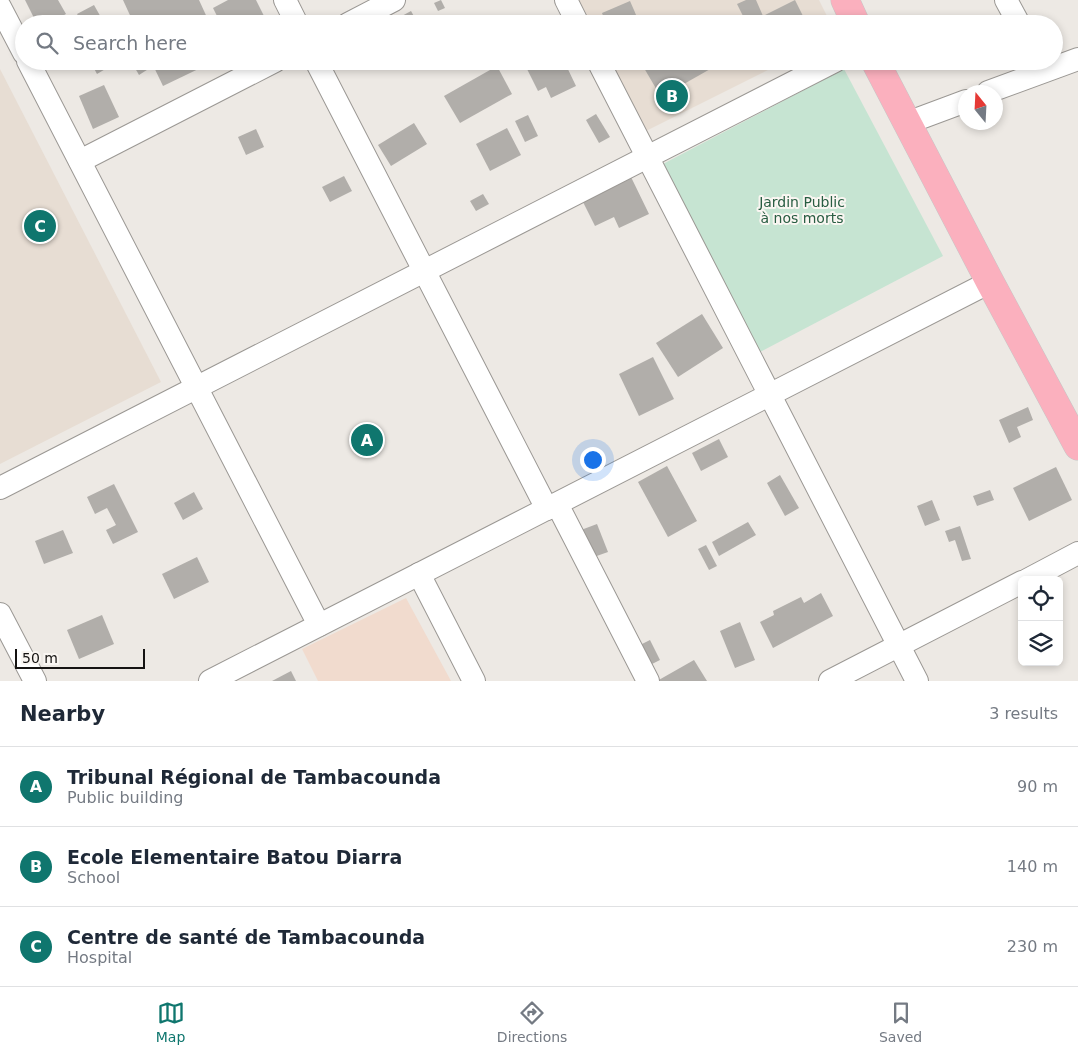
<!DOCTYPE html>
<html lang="en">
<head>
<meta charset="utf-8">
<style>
	body { margin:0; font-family:"DejaVu Sans",sans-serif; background:#f2f2f3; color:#1f2937 }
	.controls { position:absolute; right:15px; bottom:15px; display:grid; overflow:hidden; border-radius:8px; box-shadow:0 2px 8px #0003 }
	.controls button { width:45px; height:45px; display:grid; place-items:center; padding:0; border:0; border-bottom:1px solid #e0e1e3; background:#fff; color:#1f2937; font:25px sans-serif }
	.compass { position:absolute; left:958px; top:85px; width:45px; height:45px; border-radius:50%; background:#fff; box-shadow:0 2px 8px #0003; rotate:342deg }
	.scale { position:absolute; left:15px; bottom:12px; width:130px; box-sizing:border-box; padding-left:5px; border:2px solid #151312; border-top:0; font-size:14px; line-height:18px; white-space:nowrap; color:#151312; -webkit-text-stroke:4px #faf6f2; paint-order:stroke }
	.you { position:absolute; left:592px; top:459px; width:18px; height:18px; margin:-12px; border:4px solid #fff; border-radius:50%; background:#1a73e8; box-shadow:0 0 0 8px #1a73e833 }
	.badge { display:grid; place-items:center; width:32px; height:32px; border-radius:50%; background:#0f766e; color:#fff; font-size:16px; font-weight:700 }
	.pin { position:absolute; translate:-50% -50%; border:2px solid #fff; box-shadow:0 1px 5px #0006 }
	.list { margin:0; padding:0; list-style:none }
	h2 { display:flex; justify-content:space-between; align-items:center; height:65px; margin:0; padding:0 20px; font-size:21px }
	h2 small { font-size:16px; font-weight:400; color:#747a83 }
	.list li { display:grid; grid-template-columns:32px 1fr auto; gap:15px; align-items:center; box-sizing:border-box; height:80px; padding:0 20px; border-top:1px solid #e0e1e3 }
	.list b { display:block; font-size:19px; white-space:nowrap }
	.list p { margin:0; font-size:16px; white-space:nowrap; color:#747a83 }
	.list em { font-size:16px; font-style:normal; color:#747a83 }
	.icon { flex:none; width:28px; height:28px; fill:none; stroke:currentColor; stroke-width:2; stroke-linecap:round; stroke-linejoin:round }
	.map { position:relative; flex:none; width:1078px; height:681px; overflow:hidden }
	.search { position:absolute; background:#fff; box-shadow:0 2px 8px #0003; left:15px; right:15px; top:15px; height:55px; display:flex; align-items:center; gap:12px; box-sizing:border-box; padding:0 18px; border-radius:28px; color:#747a83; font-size:19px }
	.sheet { height:305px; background:#fff }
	nav { display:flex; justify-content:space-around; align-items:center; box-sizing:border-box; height:70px; border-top:1px solid #e0e1e3; background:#fff; font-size:14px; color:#747a83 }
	nav a { display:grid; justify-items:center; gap:2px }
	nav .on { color:#0f766e }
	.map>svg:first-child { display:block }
</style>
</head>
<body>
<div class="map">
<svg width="1078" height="681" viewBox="0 0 1078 681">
	<rect width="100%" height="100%" fill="#ede9e4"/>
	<polygon fill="#f1dbce" points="406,598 451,681 318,681 302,649"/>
	<g fill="#e7ddd3">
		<polygon points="578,0 819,0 831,24 590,24"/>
		<polygon points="609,61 786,61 646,131"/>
		<polygon points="0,69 161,382 0,464"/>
	</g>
	<polygon fill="#c6e4d2" points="844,69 943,256 760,352 661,165"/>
	<g fill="#b1aeaa">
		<polygon points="25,0 58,0 66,14 47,24 37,24"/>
		<polygon points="123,0 199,0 210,24 134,24"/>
		<polygon points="228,0 256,0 268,24 221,24 213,8"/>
		<polygon points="441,0 445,8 438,11 434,3"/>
		<polygon points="746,0 756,0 763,16 795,0 807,24 747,24 737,4"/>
		<polygon points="630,1 640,24 606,24 602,13"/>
		<polygon points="94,5 103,21 97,24 83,24 77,14"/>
		<polygon points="411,11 416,20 409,24 403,24 400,17"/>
		<polygon points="90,61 119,61 97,74"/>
		<polygon points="131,61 147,61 150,68 139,75"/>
		<polygon points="151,61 215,61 163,86"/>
		<polygon points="420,61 439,61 425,69"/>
		<polygon points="523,61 564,61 576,86 551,98 546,87 538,91"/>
		<polygon points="656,61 717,61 719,64 661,97 644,68"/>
		<polygon points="497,66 512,94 460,123 444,96"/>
		<polygon points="104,85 119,117 93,129 79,96"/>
		<polygon points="596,114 610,137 599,143 586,120"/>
		<polygon points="528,115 538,136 525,142 515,121"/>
		<polygon points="414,123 427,144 391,166 378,145"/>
		<polygon points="507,128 521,155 490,171 476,144"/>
		<polygon points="256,129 264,147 246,155 238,137"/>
		<polygon points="344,176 352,191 330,202 322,187"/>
		<polygon points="631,177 649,214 619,228 614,217 595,226 582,200"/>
		<polygon points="483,194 489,204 476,211 470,201"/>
		<polygon points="702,314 723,348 678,377 656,343"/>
		<polygon points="653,357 674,399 639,416 619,374"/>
		<polygon points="1028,407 1033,420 1017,427 1021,437 1009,443 999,420"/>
		<polygon points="719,439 728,457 701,471 692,453"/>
		<polygon points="667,466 697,521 668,537 638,482"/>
		<polygon points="1056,467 1072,500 1029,521 1013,488"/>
		<polygon points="780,475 799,508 785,516 767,483"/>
		<polygon points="114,484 138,532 113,544 106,530 116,525 107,508 95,514 87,497"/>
		<polygon points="990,490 994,500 977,506 973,496"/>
		<polygon points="194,492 203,509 183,520 174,503"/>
		<polygon points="932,500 940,520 925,526 917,506"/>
		<polygon points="748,522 756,535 719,556 712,542"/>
		<polygon points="597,524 608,552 591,558 581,530"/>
		<polygon points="960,526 971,559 962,561 955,540 949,542 945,531"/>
		<polygon points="63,530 73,553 44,564 35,541"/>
		<polygon points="706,545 717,566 709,570 698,549"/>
		<polygon points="197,557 209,582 174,599 162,574"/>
		<polygon points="821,593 833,616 773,648 760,622 774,615 773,611 801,597 804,603"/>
		<polygon points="102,615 114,644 79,659 67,630"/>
		<polygon points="740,622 755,660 735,668 720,631"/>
		<polygon points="650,640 660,660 648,666 638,646"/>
		<polygon points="694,660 707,681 657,681"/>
		<polygon points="291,671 296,681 272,681"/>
	</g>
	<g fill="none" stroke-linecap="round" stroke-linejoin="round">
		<defs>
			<g id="minor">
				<polyline points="285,0 297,24"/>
				<polyline points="566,0 578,24"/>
				<polyline points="1006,0 1019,24"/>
				<polyline points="0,7 24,53"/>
				<polyline points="348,24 394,0"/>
				<polyline points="28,61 319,625"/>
				<polyline points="316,61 547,509"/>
				<polyline points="598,61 917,681"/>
				<polyline points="988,92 1078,59"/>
				<polyline points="907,123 966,101"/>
				<polyline points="80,161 275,61"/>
				<polyline points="0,488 835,61"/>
				<polyline points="557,504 648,681"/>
				<polyline points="419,574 474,681"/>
				<polyline points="1027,580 1078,553"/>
				<polyline points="0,614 35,681"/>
				<polyline points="210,681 990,282"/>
				<polyline points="830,681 1022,582"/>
			</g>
			<g id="major">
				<polyline points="845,0 856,24"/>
				<polyline points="875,61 990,282 1078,446"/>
			</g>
		</defs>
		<use href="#minor" stroke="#9b9894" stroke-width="24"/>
		<use href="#major" stroke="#c7c6c6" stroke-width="29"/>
		<use href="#minor" stroke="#fff" stroke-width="22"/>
		<use href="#major" stroke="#fbb0be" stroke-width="28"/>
	</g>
	<g text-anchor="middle" stroke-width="4" stroke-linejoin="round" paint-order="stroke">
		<g font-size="14" fill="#285d42" stroke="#faf6f2">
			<text x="802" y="207">Jardin Public<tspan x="802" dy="16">à nos morts</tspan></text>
		</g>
	</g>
</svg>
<div class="controls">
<button><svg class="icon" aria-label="locate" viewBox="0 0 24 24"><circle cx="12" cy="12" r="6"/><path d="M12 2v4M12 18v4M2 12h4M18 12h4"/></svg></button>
<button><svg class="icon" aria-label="layers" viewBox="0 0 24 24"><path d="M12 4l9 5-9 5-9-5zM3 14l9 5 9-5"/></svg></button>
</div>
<svg class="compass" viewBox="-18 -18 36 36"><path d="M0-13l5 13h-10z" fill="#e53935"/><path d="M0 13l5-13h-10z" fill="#747a83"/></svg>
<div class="scale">50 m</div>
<div class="you"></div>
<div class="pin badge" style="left:367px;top:440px">A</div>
<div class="pin badge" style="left:672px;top:96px">B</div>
<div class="pin badge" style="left:40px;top:226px">C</div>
<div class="search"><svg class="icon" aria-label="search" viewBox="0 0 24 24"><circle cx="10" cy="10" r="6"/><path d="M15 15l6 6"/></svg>Search here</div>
</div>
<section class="sheet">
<h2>Nearby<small>3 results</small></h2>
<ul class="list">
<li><span class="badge">A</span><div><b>Tribunal Régional de Tambacounda</b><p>Public building</p></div><em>90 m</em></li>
<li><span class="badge">B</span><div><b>Ecole Elementaire Batou Diarra</b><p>School</p></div><em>140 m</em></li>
<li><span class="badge">C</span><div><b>Centre de santé de Tambacounda</b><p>Hospital</p></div><em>230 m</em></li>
</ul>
</section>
<nav>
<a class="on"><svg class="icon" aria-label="map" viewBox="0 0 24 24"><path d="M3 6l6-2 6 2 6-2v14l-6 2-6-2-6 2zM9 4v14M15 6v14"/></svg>Map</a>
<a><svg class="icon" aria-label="directions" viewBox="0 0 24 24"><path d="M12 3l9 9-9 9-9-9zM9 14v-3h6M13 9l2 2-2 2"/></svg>Directions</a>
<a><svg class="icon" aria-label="saved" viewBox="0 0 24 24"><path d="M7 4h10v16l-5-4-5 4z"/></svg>Saved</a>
</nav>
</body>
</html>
